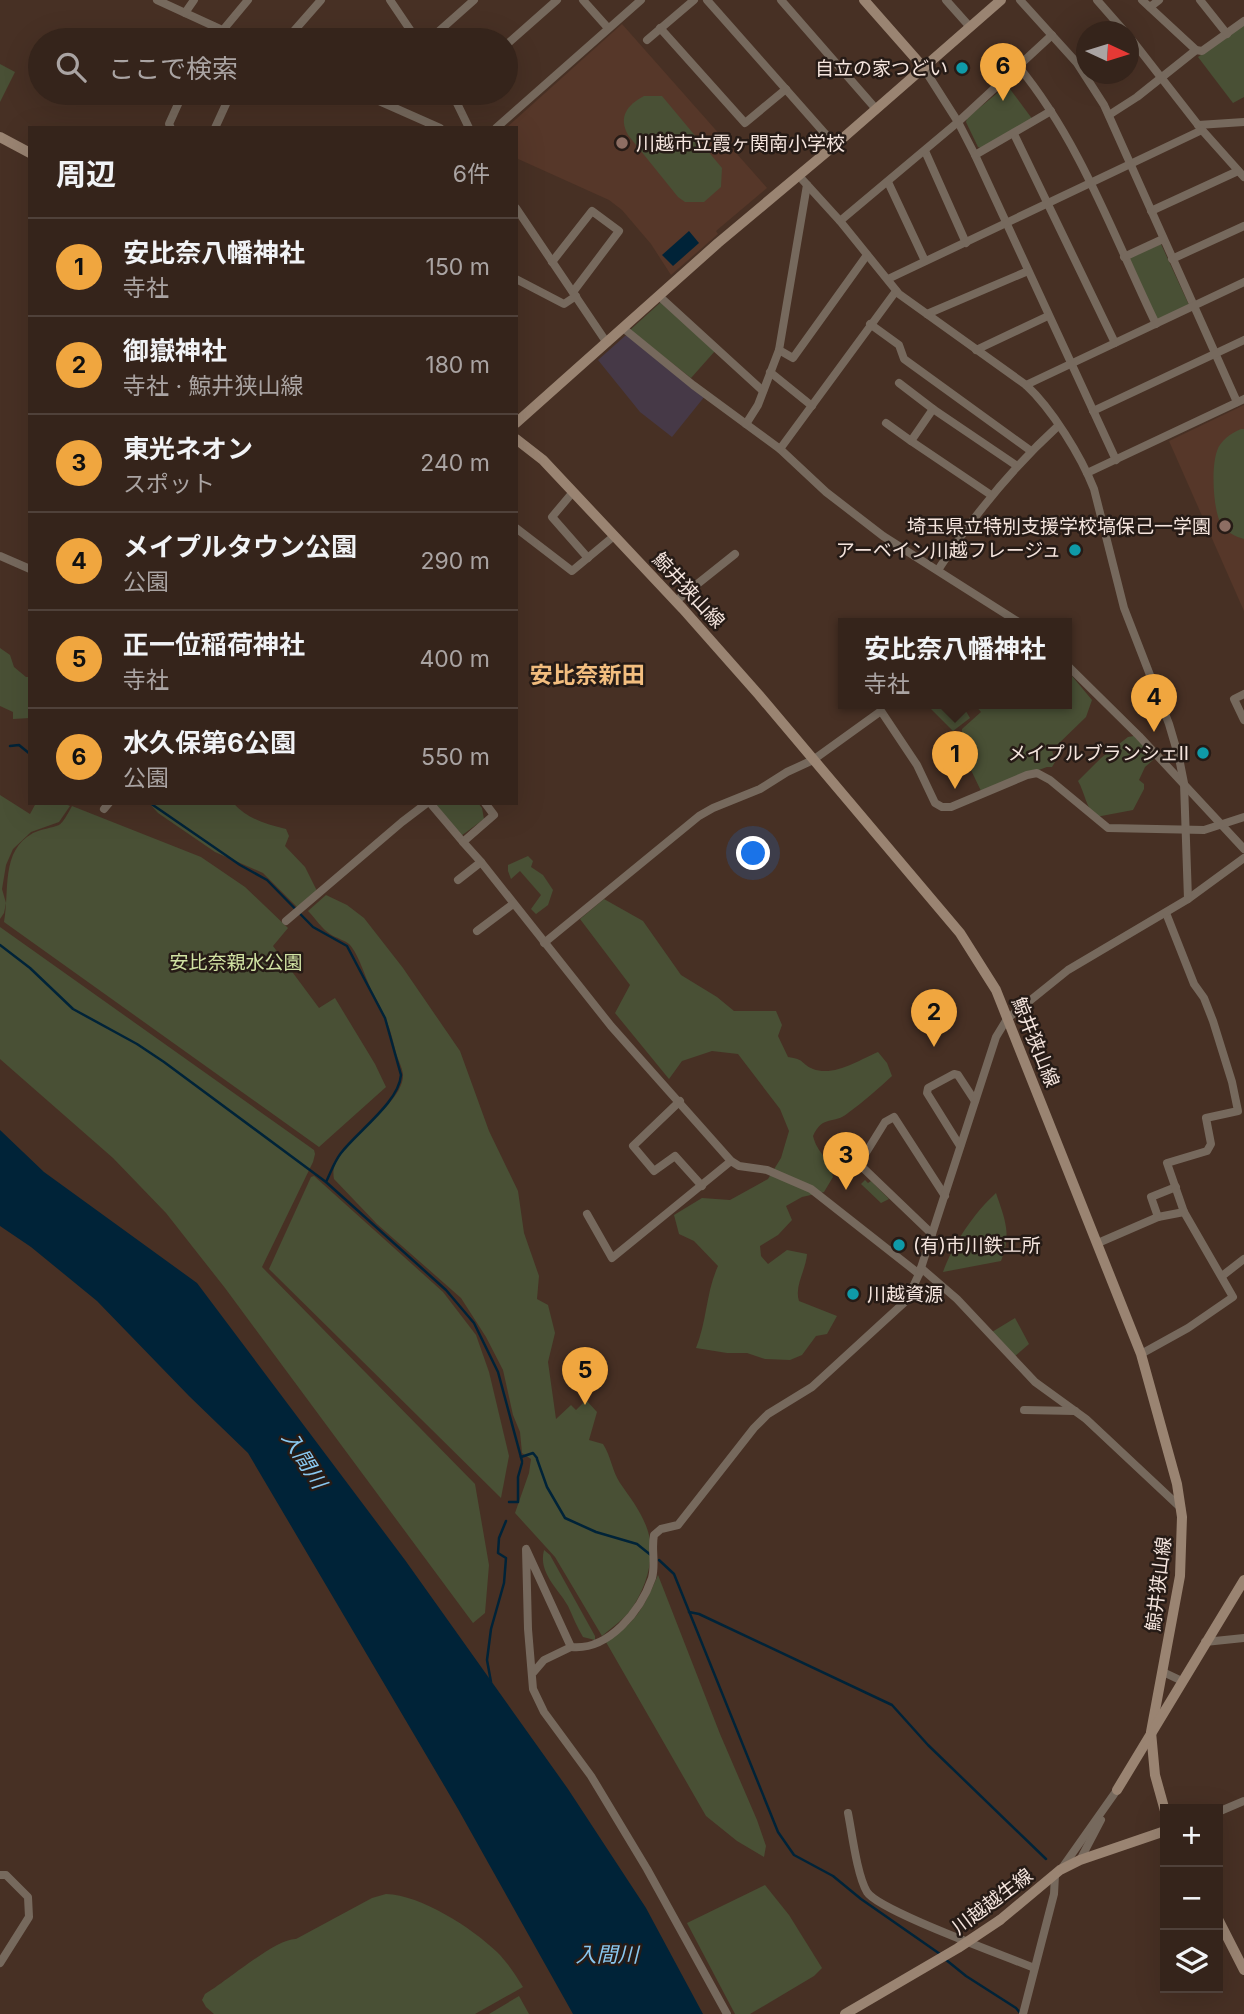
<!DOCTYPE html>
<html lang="ja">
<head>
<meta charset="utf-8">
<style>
	body { margin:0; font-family:Inter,"Noto Sans JP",sans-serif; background:#3d2c24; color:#f1f3f6 }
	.controls { position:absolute; right:21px; bottom:21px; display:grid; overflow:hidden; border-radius:0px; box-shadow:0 7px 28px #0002 }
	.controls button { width:63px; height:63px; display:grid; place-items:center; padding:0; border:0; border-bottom:2px solid #4f413a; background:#35241b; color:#f1f3f6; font:35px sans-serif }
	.compass { position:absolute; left:1076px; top:21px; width:63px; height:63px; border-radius:50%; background:#35241b; box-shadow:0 7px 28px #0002; rotate:94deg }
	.you { position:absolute; left:754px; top:854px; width:24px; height:24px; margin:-18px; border:5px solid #fff; border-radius:50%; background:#1a73e8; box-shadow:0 0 0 10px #1a73e833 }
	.badge { display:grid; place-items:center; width:46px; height:46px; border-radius:50%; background:#f0a63f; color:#111; font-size:23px; font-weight:700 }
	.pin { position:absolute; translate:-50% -58px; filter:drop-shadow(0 2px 4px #0008) }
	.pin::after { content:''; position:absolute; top:37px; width:24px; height:21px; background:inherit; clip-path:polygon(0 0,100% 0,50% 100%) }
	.popup { position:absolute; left:838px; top:618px; width:234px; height:91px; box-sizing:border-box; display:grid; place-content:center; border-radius:0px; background:#35241b; filter:drop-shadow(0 2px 5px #0005); font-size:23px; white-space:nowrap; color:#aaa4a3 }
	.popup b { font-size:26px; color:#f1f3f6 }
	.popup::after { content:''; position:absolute; left:50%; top:100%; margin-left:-14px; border:14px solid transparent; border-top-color:#35241b }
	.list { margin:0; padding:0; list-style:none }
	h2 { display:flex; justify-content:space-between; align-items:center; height:91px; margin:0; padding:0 28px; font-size:30px }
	h2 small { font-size:23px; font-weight:400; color:#aaa4a3 }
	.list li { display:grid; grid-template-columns:46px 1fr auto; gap:21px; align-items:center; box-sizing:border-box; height:98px; padding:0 28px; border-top:2px solid #4f413a }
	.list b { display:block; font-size:26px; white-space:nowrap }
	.list p { margin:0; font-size:23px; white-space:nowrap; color:#aaa4a3 }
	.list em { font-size:23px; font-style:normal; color:#aaa4a3 }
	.icon { flex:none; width:38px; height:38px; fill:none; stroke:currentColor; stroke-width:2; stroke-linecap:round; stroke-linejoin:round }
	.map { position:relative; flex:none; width:1244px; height:2014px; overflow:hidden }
	.search { position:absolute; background:#35241b; box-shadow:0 7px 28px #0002; left:28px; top:28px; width:490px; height:77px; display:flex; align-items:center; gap:18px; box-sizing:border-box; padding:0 24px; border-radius:38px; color:#aaa4a3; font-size:26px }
	.panel { position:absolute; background:#35241b; box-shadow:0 7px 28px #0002; left:28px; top:126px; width:490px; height:679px; border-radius:0px }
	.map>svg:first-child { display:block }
</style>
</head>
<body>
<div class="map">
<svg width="1244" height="2014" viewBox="0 0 1244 2014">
	<rect width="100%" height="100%" fill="#473024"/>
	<g fill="#563729">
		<polygon points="622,24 767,188 716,231 718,234 671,275 651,244 622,210 609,200 516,158 516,128 506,128"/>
		<polygon points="1244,405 1244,611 1169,441"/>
	</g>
	<polygon fill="#463947" points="628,335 705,396 672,437 640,412 598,360 625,336"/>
	<g fill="#495035">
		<polygon points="1244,24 1244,97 1233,103 1198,57"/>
		<polygon points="0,64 15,72 0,102"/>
		<polygon points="1007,85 1033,120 981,148 978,147 966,122 967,118"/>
		<path d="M644,96H662L722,168L721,187L704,202H685L678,197L628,135C618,117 627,105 644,96Z"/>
		<polygon points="1161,244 1189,305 1157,320 1128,258"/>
		<polygon points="661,302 715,351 691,378 630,330"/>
		<path d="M1241,429H1244V539C1236,537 1226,532 1221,524C1213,510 1211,467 1217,451C1220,441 1231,433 1241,429Z"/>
		<polygon points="0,648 10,655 14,667 26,677 30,677 30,718 13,719 13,712 0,706"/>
		<polygon points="1067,670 1092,700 1086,717 1052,750 1055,762 1052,767 1047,767 981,791 960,747 962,729 981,712 973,703 1067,703"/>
		<polygon points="925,703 961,703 970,718 953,731"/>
		<path d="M1134,736L1152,754L1153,760L1145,767L1139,780L1144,784V789L1133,810L1096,817C1086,808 1085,793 1078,781L1101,758L1128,737Z"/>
		<polygon points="0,795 30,814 36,803 63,803 70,806 59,822 31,832 13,849 6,865 2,889 6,903 4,913 0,919"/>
		<path d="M149,803H233C248,819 265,824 286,829L289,836L285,846L305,867L317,891L297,907L263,873L215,852L158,813Z"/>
		<polygon points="435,803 478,803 482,808 484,819 461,836"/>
		<path d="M72,806L201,857L245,887L288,928L273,946L319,1008L335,998L375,1064L386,1087L319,1147L4,922C10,891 0,851 33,833C41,829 52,828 59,825C64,822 69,811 72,806Z"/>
		<polygon points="528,856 533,861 531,867 543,875 553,890 548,905 536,914 531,909 541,895 520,871 511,879 508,871 508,865"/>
		<path d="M326,895L347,905L364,918L403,968L460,1051L489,1131L518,1191L524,1233L539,1276L537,1299L548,1305L555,1333L548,1362L556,1419L571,1405L576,1410L586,1400L597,1412L589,1440L603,1444C611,1456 612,1471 620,1483C631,1499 644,1515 649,1535C655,1561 645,1590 630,1611C623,1620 611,1628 602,1636L555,1557L515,1513L529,1473L531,1459L522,1453L520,1432L513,1415L503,1370L486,1337L461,1298L377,1224L334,1179C326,1145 405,1108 403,1074C402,1067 398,1060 396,1053C390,1027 386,1017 373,993C366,980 359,954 349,944C344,940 336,938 330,934C322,929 315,918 308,911Z"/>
		<path d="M604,899L643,921L681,975L717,997L734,1011H776L782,1025L778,1036L788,1057C805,1059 801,1064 813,1069C834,1077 859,1060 878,1052L887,1063L892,1076C878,1089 863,1102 848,1113C834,1125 823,1114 813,1136C817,1153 829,1157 833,1177L824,1192L802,1197L786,1206L792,1220L778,1235L760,1246L761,1256L768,1264L787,1250L807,1254C806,1270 794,1286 799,1301L837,1316L827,1334L816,1336L802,1355L790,1360L765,1359L747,1353H727L696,1348C707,1321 706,1292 718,1266L694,1241L679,1234L674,1215L702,1198L730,1200L768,1179L781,1158L789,1131L780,1109L738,1054L712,1051L682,1061L669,1079L615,1013L630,985L580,919Z"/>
		<polygon points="0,927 314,1150 315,1154 313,1162 262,1267 475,1484 489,1565 485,1613 473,1623 225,1288 166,1213 113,1158 0,1059"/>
		<polygon points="314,1176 443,1292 476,1335 489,1372 509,1456 501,1498 269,1269 311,1177"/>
		<polygon points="865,1180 868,1183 871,1181 889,1199 881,1203 861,1184"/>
		<path d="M996,1193C1005,1220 1012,1234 1001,1261L943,1272C953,1244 974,1213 996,1193Z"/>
		<polygon points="1015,1318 1029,1344 1014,1357 992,1332"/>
		<path d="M544,1550L550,1555L595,1636V1640L583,1637C577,1627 573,1617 568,1606C558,1588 538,1573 544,1550Z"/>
		<path d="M658,1575L720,1734L757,1820L766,1846L764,1857L737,1841L706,1816L606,1642C637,1621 643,1609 658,1575Z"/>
		<polygon points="765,1885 789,1915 822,1968 814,1976 750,2014 735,2014 687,1923"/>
		<path d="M386,1894C421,1895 472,1928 497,1952C507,1962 515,1974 523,1987L475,2014H214L206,2007L202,2000L205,1994C226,1982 276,1938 296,1939L372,1898Z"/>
		<polygon points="519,1996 529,2014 489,2014"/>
	</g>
	<g fill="#002338">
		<polygon points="689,231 699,243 673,266 662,255"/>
		<polygon points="0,1130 44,1172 197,1283 405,1560 568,1789 646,1908 703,2014 573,2014 458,1809 248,1453 189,1396 97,1301 31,1247 0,1226"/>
	</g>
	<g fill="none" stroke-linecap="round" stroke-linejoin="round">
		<g stroke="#002338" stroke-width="2.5">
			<polyline points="10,746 19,745 30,754"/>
			<path d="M150,803L240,865L267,880L313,927L347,946L385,1018L401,1075C399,1102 358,1131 341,1153C334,1162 331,1172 326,1182"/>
			<polyline points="0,945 30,968 73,1009 137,1044 164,1062 326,1182 446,1290 474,1323 498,1372 522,1461"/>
			<polyline points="521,1457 533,1453 537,1458"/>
			<polyline points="537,1459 547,1487 565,1518 596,1532 637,1544 652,1556"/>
			<polyline points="509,1502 518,1502 518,1477 522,1463"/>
			<polyline points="659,1560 674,1574 778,1832 794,1855 833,1876 861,1899 940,1954"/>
			<polyline points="689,1612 699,1614 892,1705 928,1745 1046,1859"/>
			<polyline points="491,1682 487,1660 491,1629 504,1583 506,1558 498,1553 499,1538 506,1521"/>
			<polyline points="945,1959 966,1976 1016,2008 1021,2014"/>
		</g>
		<g stroke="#76695d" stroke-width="8">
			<polyline points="157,0 244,40"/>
			<polyline points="390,0 417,40"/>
			<polyline points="583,0 608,28"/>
			<polyline points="707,0 835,145"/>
			<polyline points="781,0 876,109"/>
			<polyline points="946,0 970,27"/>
			<polyline points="1020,0 1077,63 1104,105 1237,402"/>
			<polyline points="1097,0 1125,32"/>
			<polyline points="1142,0 1196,50 1202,51 1244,21"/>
			<polyline points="1200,0 1227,34"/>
			<polyline points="1150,7 1159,0"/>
			<polyline points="185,13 194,0"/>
			<polyline points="660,28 745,123 786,89"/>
			<polyline points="223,30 248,0"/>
			<polyline points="1128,35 1202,130 1244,177"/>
			<polyline points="207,40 213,26"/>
			<polyline points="286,40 321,0"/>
			<polyline points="429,40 474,0"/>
			<polyline points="647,40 694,0"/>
			<polyline points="506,45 557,0"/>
			<path d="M1018,66C1080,141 1114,237 1156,324"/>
			<polyline points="923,67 958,122 975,155 1116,460"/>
			<polyline points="361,93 440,128"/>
			<polyline points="452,93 469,128"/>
			<polyline points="1109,115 1137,97 1196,50"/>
			<polyline points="1198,125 1244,122"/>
			<polyline points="171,128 169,124 183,93"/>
			<polyline points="215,128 231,93"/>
			<polyline points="496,128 641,0"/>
			<polyline points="1014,134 1115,343"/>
			<polyline points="925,151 966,243"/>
			<polyline points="975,155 1051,111"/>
			<polyline points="888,182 925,261"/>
			<polyline points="807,185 779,350 793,358 867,255"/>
			<polyline points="516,208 607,343"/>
			<polyline points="1151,211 1238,171"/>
			<polyline points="840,221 958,122 1052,35"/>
			<polyline points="1124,257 1163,239"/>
			<polyline points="1172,259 1244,226"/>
			<polyline points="552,262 592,211 619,231 573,292"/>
			<polyline points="516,279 564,304 576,296"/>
			<polyline points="888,279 1202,130"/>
			<polyline points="896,291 780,449 826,492 883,536 1020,623"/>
			<polyline points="659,296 763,391"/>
			<polyline points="927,314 1028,271"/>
			<polyline points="870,324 899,345 904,359 1031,451"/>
			<polyline points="623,328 693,385 780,449"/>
			<polyline points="976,350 1048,316"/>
			<polyline points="770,372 812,406"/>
			<polyline points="899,383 933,409"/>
			<polyline points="1026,385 1244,282"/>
			<polyline points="1093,411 1244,340"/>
			<polyline points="886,423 911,441"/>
			<polyline points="746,424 758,405 779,350"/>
			<polyline points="1087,473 1244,399"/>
			<polyline points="573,492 552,517 588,558"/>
			<polyline points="991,495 911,441 933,409 1017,466"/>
			<polyline points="516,528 572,571 614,536"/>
			<polyline points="0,556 30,569"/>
			<path d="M938,570C973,516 1011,469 1058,426"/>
			<polyline points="676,601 735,554"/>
			<polyline points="1067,665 1139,736 1244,849"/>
			<polyline points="1244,694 1234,699 1244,720"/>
			<polyline points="430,803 463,842"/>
			<polyline points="485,803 494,815 463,842 481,862 611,1026 731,1161 739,1166 767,1170 811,1189 919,1274"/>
			<polyline points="104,809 109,803"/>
			<polyline points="458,880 481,862"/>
			<polyline points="1188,899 1244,858"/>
			<polyline points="286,921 402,822 427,803"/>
			<polyline points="477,931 513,904"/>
			<polyline points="544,943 699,816 713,808 760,789 787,772 813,760 881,711 917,765 935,803 942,807 951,807 1027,775 1037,773 1050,780 1108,828 1204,830 1244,817"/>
			<polyline points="680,1101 633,1146 654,1171 675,1156 702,1186"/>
			<polyline points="960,1146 927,1093 928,1088 954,1074 958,1075 975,1101"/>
			<polyline points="587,1214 612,1258 731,1161"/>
			<polyline points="1158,1217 1184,1212"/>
			<polyline points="932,1234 859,1164 885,1122 894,1117 945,1196"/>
			<polyline points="1098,1243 1158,1217 1151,1197 1176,1187"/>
			<polyline points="921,1268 957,1299 1035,1382 1086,1419 1181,1508"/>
			<polyline points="1222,1276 1244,1259"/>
			<polyline points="1141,1354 1188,1328 1233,1297 1184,1212 1167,1163 1207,1151 1211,1144 1206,1118 1238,1111 1232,1082 1213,1021 1204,998 1194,984 1166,913"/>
			<polyline points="1024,1410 1075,1411"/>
			<polyline points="1205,1642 1244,1638"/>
			<path d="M571,1647C609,1651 641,1610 652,1578C656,1563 651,1549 654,1535L661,1529L678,1525L754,1428L768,1414L812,1387L907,1300L919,1274L996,1037L1007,1019L1068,970L1188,899L1184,783L1179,758L1169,724L1124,608L1094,489C1081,456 1052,409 1026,385L899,294L840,221L799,176"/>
			<polyline points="1163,1672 1182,1681"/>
			<polyline points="532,1674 544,1660 571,1647 526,1549 528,1629 533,1689 544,1712 591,1776 647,1869 727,2014"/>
			<polyline points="1218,1812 1244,1801"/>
			<path d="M848,1813C852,1833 857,1875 867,1892C879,1911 1006,1956 1034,1968"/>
			<polyline points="1080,1860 1101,1820"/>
			<polyline points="1062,1868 1117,1790"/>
			<polyline points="0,1875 6,1875 28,1897 29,1917 0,1963"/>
			<polyline points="1023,2014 1054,1894 1055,1875"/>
		</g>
		<g stroke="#9a8472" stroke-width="10">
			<polyline points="864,0 923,67"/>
			<polyline points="0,137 30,153"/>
			<polyline points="516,423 718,243 835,145 1001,0"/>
			<polyline points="516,439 543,460 683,609 759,695 960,933 996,990 1141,1354 1177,1484 1182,1517 1180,1576 1151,1732 1155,1775 1165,1811"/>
			<polyline points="1117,1790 1244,1580"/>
			<polyline points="1218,1919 1244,1970"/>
			<polyline points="1000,1920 1060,1870 1080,1860 1165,1831"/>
		</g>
		<polyline stroke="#9a8472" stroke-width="10" points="845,2014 958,1948 1000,1920"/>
	</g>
	<g fill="#0f9aa8" stroke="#261b16" stroke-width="2.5">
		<circle cx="962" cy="68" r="7"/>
		<circle cx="1075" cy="550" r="7"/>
		<circle cx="1203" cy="753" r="7"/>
		<circle cx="899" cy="1245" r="7"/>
		<circle cx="853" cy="1294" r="7"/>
	</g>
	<g fill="#8d6e63" stroke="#261b16" stroke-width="2.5">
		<circle cx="622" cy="143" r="7"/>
		<circle cx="1225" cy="526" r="7"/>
	</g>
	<g text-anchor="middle" stroke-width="5" stroke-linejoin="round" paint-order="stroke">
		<g font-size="19" fill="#f4e4dd" stroke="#261b16" text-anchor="end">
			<text x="948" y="75">自立の家つどい</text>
			<text x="636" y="150" text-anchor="start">川越市立霞ヶ関南小学校</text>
			<text x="1211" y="533">埼玉県立特別支援学校塙保己一学園</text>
			<text x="1061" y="557">アーベイン川越フレージュ</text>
			<text x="1189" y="760">メイプルブランシェⅡ</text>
			<text x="913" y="1252" text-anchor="start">(有)市川鉄工所</text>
			<text x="867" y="1301" text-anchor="start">川越資源</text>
		</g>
		<g font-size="19" fill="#f4e4dd" stroke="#261b16">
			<text transform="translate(689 590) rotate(47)" y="7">鯨井狭山線</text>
			<text transform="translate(1036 1042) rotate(68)" y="7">鯨井狭山線</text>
			<text transform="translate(1158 1584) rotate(-83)" y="7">鯨井狭山線</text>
			<text transform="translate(992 1901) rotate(-37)" y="7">川越越生線</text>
		</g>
		<g font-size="19" fill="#d1e3a3" stroke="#261b16">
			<text x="236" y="969">安比奈親水公園</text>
		</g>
		<g font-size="21" font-style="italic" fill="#89c7ef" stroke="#261b16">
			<text transform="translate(304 1460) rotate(58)" y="7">入間川</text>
			<text x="607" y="1962">入間川</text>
		</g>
		<g font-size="23" font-weight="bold" fill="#f3be7f" stroke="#261b16">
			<text x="587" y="683">安比奈新田</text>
		</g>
	</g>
</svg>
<div class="controls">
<button>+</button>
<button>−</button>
<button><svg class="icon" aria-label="layers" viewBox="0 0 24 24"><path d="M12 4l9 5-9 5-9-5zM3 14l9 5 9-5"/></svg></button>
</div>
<svg class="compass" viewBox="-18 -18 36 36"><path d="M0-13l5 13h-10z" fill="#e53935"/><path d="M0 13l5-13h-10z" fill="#aaa4a3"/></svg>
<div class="you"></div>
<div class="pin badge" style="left:955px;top:789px">1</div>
<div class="popup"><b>安比奈八幡神社</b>寺社</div>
<div class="pin badge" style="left:934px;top:1047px">2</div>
<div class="pin badge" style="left:846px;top:1190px">3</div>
<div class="pin badge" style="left:1154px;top:732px">4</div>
<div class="pin badge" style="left:585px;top:1405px">5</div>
<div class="pin badge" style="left:1003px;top:101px">6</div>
<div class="search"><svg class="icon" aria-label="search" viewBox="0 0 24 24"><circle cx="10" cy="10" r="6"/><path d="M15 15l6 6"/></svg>ここで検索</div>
<section class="panel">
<h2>周辺<small>6件</small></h2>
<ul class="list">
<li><span class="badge">1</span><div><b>安比奈八幡神社</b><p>寺社</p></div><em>150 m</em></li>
<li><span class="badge">2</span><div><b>御嶽神社</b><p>寺社 · 鯨井狭山線</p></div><em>180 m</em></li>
<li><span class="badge">3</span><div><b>東光ネオン</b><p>スポット</p></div><em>240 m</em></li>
<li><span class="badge">4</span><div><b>メイプルタウン公園</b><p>公園</p></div><em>290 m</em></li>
<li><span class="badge">5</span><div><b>正一位稲荷神社</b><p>寺社</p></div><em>400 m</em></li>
<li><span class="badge">6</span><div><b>水久保第6公園</b><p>公園</p></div><em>550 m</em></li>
</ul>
</section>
</div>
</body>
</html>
